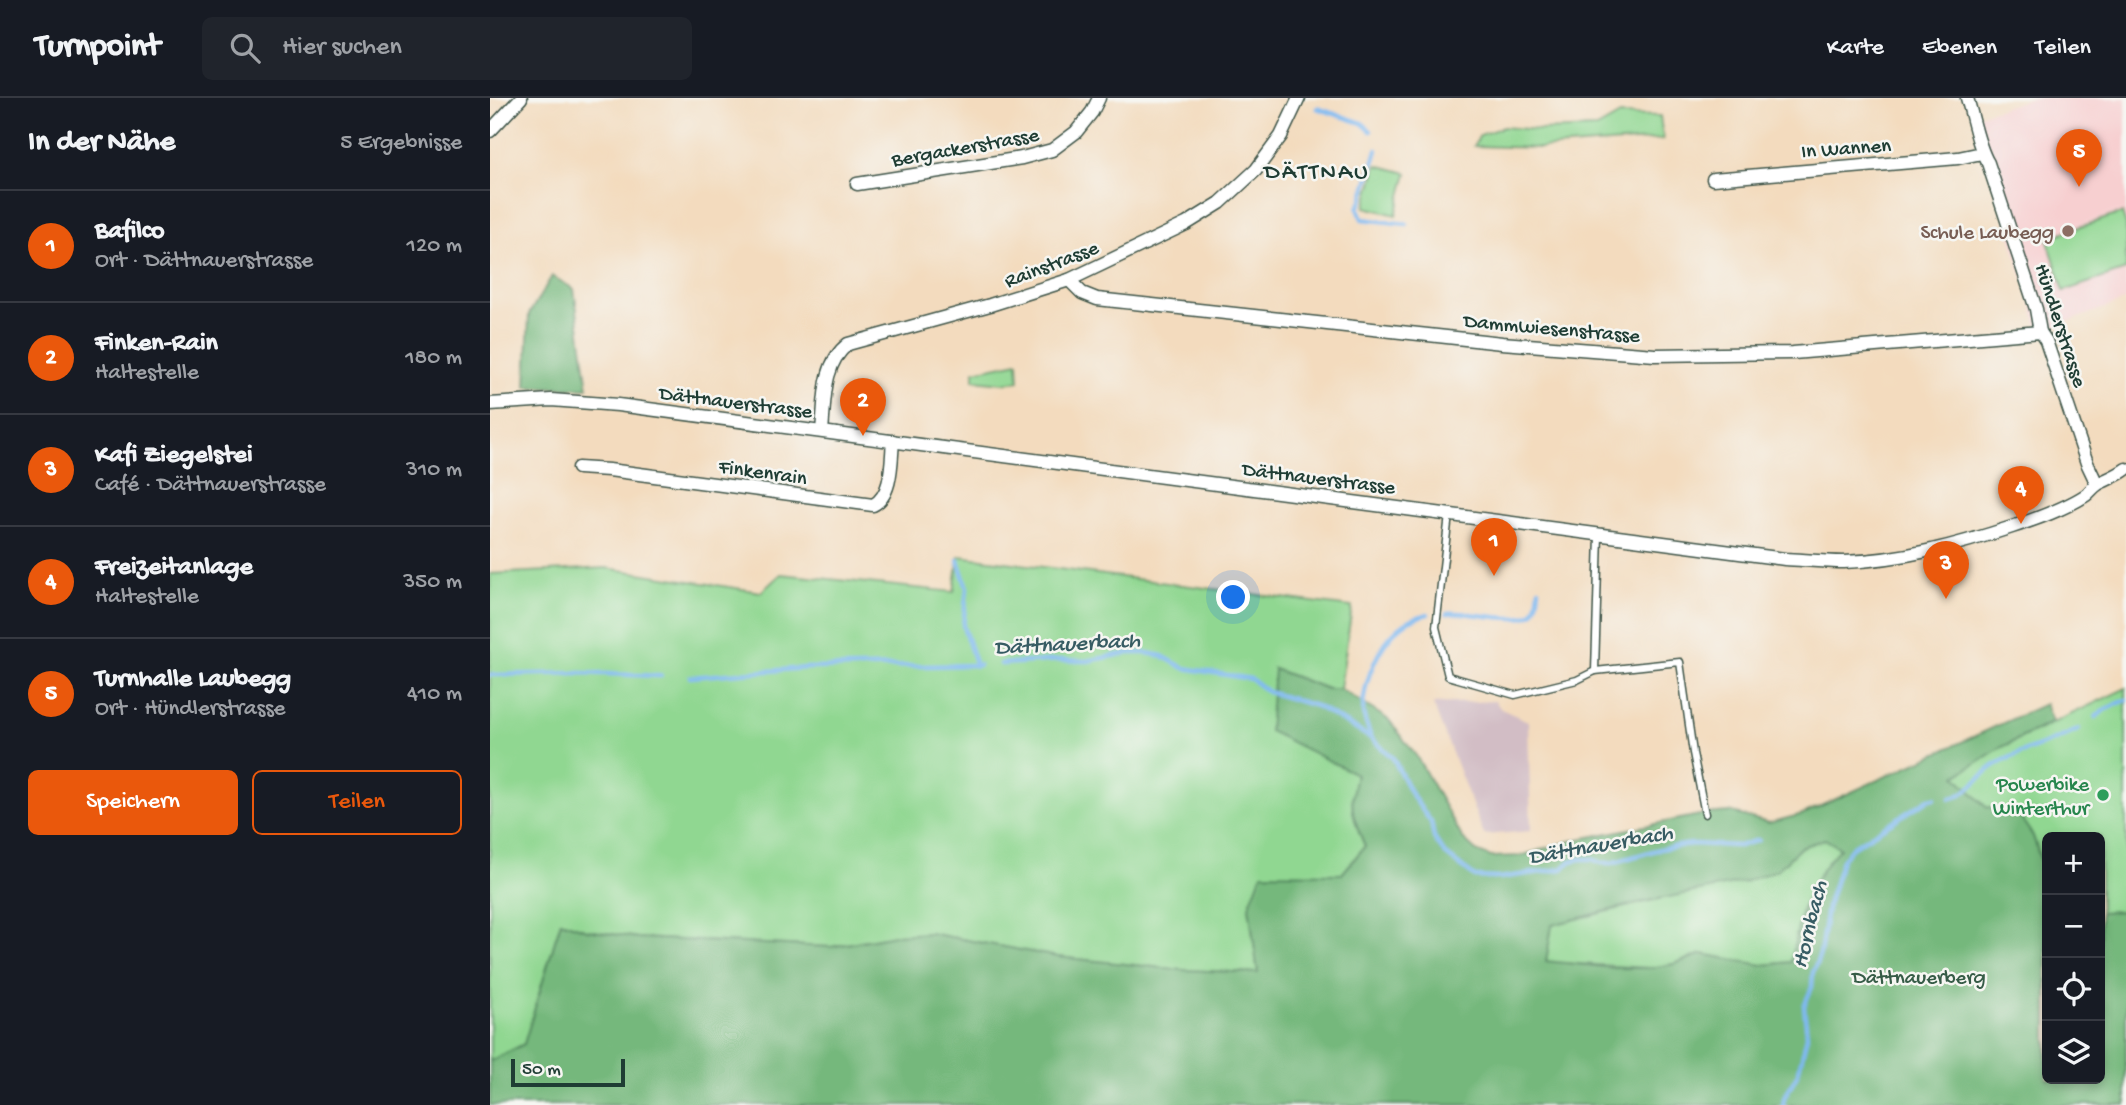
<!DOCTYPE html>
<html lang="de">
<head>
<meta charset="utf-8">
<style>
	body { margin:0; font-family:"Gochi Hand",sans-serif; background:#20242c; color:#f1f3f6 }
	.controls { position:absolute; right:21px; bottom:21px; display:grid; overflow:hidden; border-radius:10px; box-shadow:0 4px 10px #0003 }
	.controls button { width:63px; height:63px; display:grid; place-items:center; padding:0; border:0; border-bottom:2px solid #363941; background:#171b24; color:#f1f3f6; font:35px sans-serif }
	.scale { position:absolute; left:21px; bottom:18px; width:114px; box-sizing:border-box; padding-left:7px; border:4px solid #1f3d34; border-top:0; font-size:19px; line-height:24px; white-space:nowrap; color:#1f3d34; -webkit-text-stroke:5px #f6f6f2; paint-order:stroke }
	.you { position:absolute; left:744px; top:500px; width:24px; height:24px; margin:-18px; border:5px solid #fff; border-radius:50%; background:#1a73e8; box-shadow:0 0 0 10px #1a73e833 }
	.badge { display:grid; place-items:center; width:46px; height:46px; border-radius:50%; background:#ea580c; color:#fff; font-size:23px; font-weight:700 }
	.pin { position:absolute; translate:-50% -58px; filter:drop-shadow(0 2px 4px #0008) }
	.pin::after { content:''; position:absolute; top:37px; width:24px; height:21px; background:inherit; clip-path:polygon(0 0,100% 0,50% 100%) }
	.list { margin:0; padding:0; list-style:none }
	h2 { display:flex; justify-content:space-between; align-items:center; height:91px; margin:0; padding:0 28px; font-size:30px }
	h2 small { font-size:23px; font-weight:400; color:#9ea1a6 }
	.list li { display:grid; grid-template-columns:46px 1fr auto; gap:21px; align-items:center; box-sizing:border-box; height:112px; padding:0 28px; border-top:2px solid #363941 }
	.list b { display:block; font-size:26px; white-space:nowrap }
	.list p { margin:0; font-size:23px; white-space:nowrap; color:#9ea1a6 }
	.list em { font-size:23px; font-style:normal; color:#9ea1a6 }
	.actions { display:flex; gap:14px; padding:21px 28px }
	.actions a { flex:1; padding:16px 0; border:2px solid #ea580c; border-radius:10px; text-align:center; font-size:24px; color:#ea580c }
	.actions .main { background:#ea580c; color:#fff }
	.icon { flex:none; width:38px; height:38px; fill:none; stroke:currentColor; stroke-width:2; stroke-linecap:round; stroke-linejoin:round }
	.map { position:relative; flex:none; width:1636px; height:1007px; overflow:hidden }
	header { display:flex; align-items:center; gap:42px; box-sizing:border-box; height:98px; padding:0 35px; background:#171b24; border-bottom:2px solid #363941 }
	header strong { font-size:33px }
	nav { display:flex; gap:38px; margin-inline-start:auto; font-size:24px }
	.search { width:490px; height:63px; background:#20242c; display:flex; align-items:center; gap:18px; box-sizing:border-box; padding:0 24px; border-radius:10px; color:#9ea1a6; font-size:26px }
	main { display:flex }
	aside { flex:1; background:#171b24 }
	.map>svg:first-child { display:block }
</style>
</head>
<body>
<header>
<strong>Turnpoint</strong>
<div class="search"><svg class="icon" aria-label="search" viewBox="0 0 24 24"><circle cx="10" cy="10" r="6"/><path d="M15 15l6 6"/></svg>Hier suchen</div>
<nav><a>Karte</a><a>Ebenen</a><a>Teilen</a></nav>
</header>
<main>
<aside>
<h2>In der Nähe<small>5 Ergebnisse</small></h2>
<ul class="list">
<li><span class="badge">1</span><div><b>Bafilco</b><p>Ort · Dättnauerstrasse</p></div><em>120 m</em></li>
<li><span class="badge">2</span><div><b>Finken-Rain</b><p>Haltestelle</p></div><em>180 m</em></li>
<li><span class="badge">3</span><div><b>Kafi Ziegelstei</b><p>Café · Dättnauerstrasse</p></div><em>310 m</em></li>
<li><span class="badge">4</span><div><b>Freizeitanlage</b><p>Haltestelle</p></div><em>350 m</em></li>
<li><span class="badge">5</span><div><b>Turnhalle Laubegg</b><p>Ort · Hündlerstrasse</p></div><em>410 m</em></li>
</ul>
<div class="actions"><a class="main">Speichern</a><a>Teilen</a></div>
</aside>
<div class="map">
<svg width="1636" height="1007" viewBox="0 0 1636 1007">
	<rect width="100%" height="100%" fill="#f6f6f2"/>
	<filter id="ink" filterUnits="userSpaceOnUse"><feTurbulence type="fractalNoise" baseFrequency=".0143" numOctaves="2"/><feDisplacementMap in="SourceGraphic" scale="14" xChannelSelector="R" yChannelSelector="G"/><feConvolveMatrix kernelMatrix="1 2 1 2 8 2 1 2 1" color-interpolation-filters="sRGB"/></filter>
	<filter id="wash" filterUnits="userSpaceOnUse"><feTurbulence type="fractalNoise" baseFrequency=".00686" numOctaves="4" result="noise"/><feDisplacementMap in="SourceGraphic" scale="28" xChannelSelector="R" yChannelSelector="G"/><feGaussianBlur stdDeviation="1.57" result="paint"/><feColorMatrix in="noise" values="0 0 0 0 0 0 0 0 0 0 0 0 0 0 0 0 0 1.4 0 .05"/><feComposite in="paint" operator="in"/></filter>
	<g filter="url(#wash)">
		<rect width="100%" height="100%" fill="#f3dbbe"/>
		<polygon fill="#f7cfd0" points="1542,0 1636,0 1636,202 1550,234 1483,19"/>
		<polygon fill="#d2bdc5" points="1005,603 1011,611 1038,623 1041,733 994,737 943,606"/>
		<g fill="#90d791" stroke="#588a62" stroke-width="2">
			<polygon points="1130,17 1170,18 1173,41 1050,50 984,48 990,37 1013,29 1050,32 1107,30"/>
			<polygon points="887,67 917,75 906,117 875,109"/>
			<polygon points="1632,115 1636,127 1636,172 1574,193 1557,140"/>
			<polygon points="528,264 529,283 513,285 484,282 484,273"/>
			<path d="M469,458L862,509L850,591H837L784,571L866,676C859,708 862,718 875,748L852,776L759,808L768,875L693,872L568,859L439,835L375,842L341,849L148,840L97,832L71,823L34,947L0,963V476L116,470L271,494L291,476L464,494Z"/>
			<polygon points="1636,590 1636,813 1610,814 1610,739 1557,739 1557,782 1543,738 1496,710 1465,678 1508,651"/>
			<polygon points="1335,741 1350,749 1312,810 1301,864 1272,867 1212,856 1184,866 1160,870 1056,864 1062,827 1287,772 1311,749"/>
		</g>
		<g fill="#74b87b" stroke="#4a7a58" stroke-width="2" fill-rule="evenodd">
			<polygon points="62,178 84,191 98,290 36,289 39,216"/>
			<path d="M784,571L837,591H850L899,622L927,659L973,741L986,753L1001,759L1030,758L1084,742L1215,716L1239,714L1279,725L1313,716L1555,606L1562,624L1508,651L1466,678L1496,709L1526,713L1543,738L1557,782V981H1610V814L1636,813V1007H0V963L34,946L71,823L97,832L148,840L341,849L404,837L439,835L568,859L693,872L768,875L759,808L772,775L852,776L875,748C862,718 859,708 866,676L779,633ZM1335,741L1350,750C1317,783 1310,819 1301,864L1272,867L1212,856L1184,866L1160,870H1125L1056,863L1062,827L1144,806L1254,784L1287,772L1311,749Z"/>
		</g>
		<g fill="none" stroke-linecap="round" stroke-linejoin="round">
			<g stroke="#7fb9f0" stroke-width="4.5">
				<polyline points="827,10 872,25 881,33"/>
				<polyline points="887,52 872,102 868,110 872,121 917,126"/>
				<polyline points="468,462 477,490 473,528 486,568"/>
				<path d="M957,515C976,512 1034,529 1044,513C1048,507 1048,498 1049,491"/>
				<polyline points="511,566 572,562 597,563 639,555 657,555 672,558 694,570 761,581 778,594 826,608 881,640 903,660 921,696 941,724 944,740 955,756 985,779 1009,780 1072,771 1081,763 1091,761 1102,761 1112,765 1122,765 1170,751 1202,746 1249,748 1268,742"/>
				<polyline points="0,577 91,575 171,578"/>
				<polyline points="200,579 316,570 489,567"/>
				<polyline points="1606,619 1614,612 1636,602"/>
				<path d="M881,640C879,632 874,622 873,614C873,582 890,541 917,524C923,520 931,518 938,516"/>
				<path d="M1461,700C1478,697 1489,678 1504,668C1530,652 1562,646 1589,631"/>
				<polyline points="1293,1007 1294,1000 1308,975 1317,938 1314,908 1322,889 1323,874 1330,856 1337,810 1352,762 1362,749 1439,701 1445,700"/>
			</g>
		</g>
	</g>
	<g filter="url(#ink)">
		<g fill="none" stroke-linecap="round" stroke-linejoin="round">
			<defs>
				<g id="service">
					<polyline points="959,417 946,529 958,578 1025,597 1087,582 1105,573 1190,564 1203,655 1215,716"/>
					<polyline points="1105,573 1109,437"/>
				</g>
				<g id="minor">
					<path d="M1477,0C1483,19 1488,49 1498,65L1546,211L1550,234L1556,243L1597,365L1607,386"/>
					<polyline points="0,33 31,0"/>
					<polyline points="1223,81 1468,60 1492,55"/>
					<polyline points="367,86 532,60 562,52 586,34 602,14 609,0"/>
					<polyline points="579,182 592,195 607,201 1012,245 1165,257 1303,255 1550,234"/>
					<path d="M0,306L61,302L128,307L1295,461C1315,462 1335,464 1354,464C1412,462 1468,447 1522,429C1546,421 1575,411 1596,397C1600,394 1603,389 1608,386C1617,381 1627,378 1636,371"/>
					<path d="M332,333C335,304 332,266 358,246L500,207L579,182L696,126L730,105L766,72L791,38L809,0"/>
					<path d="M88,370L119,372L383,407C403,397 401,362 403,343"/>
				</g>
			</defs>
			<use href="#service" stroke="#3f5549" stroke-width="9"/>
			<use href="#minor" stroke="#3f5549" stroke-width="15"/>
			<use href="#service" stroke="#fff" stroke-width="6"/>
			<use href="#minor" stroke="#fff" stroke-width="12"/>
		</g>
	</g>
	<circle fill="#8d6e63" stroke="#f6f6f2" stroke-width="2.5" cx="1578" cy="133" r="7"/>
	<circle fill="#2e9e5b" stroke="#f6f6f2" stroke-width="2.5" cx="1613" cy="697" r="7"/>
	<g text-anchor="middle" stroke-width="5" stroke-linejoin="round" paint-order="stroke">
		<g font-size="21" fill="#1f3d34" stroke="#f6f6f2">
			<text transform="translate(475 48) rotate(-10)" y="7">Bergackerstrasse</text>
			<text transform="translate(1356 49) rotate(-4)" y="7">In Wannen</text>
			<text transform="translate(561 165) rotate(-21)" y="7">Rainstrasse</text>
			<text transform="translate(1572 227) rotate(72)" y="7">Hündlerstrasse</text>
			<text transform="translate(1062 229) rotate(5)" y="7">Dammwiesenstrasse</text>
			<text transform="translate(246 303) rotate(7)" y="7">Dättnauerstrasse</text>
			<text transform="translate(273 373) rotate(8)" y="7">Finkenrain</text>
			<text transform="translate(829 379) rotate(7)" y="7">Dättnauerstrasse</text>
		</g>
		<g font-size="21" fill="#785e54" stroke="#f6f6f2" text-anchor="end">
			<text x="1564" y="140">Schule Laubegg</text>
		</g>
		<g font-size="21" fill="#27864d" stroke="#f6f6f2" text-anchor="end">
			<text x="1599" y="692">Powerbike<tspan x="1599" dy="24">Winterthur</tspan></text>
		</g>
		<g font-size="21" fill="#365c47" stroke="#f6f6f2">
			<text x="1429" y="885">Dättnauerberg</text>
		</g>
		<g font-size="23" font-style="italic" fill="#375c63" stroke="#f6f6f2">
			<text transform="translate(577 544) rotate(-3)" y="8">Dättnauerbach</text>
			<text transform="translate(1110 745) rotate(-10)" y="8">Dättnauerbach</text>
			<text transform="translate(1318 826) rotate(-76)" y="8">Hornbach</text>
		</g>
		<g font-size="24" letter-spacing="2" fill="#1f3d34" stroke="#f6f6f2">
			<text x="827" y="80">DÄTTNAU</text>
		</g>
	</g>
</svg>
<div class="controls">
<button>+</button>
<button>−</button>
<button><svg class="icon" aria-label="locate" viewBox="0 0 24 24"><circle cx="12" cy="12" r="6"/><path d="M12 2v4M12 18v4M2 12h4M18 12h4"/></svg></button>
<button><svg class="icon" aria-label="layers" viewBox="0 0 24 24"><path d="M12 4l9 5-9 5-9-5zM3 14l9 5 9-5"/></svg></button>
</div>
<div class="scale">50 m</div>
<div class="you"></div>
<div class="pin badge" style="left:1004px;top:478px">1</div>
<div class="pin badge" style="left:373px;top:338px">2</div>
<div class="pin badge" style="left:1456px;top:501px">3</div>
<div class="pin badge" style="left:1531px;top:426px">4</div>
<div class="pin badge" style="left:1589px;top:89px">5</div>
</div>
</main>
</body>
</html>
